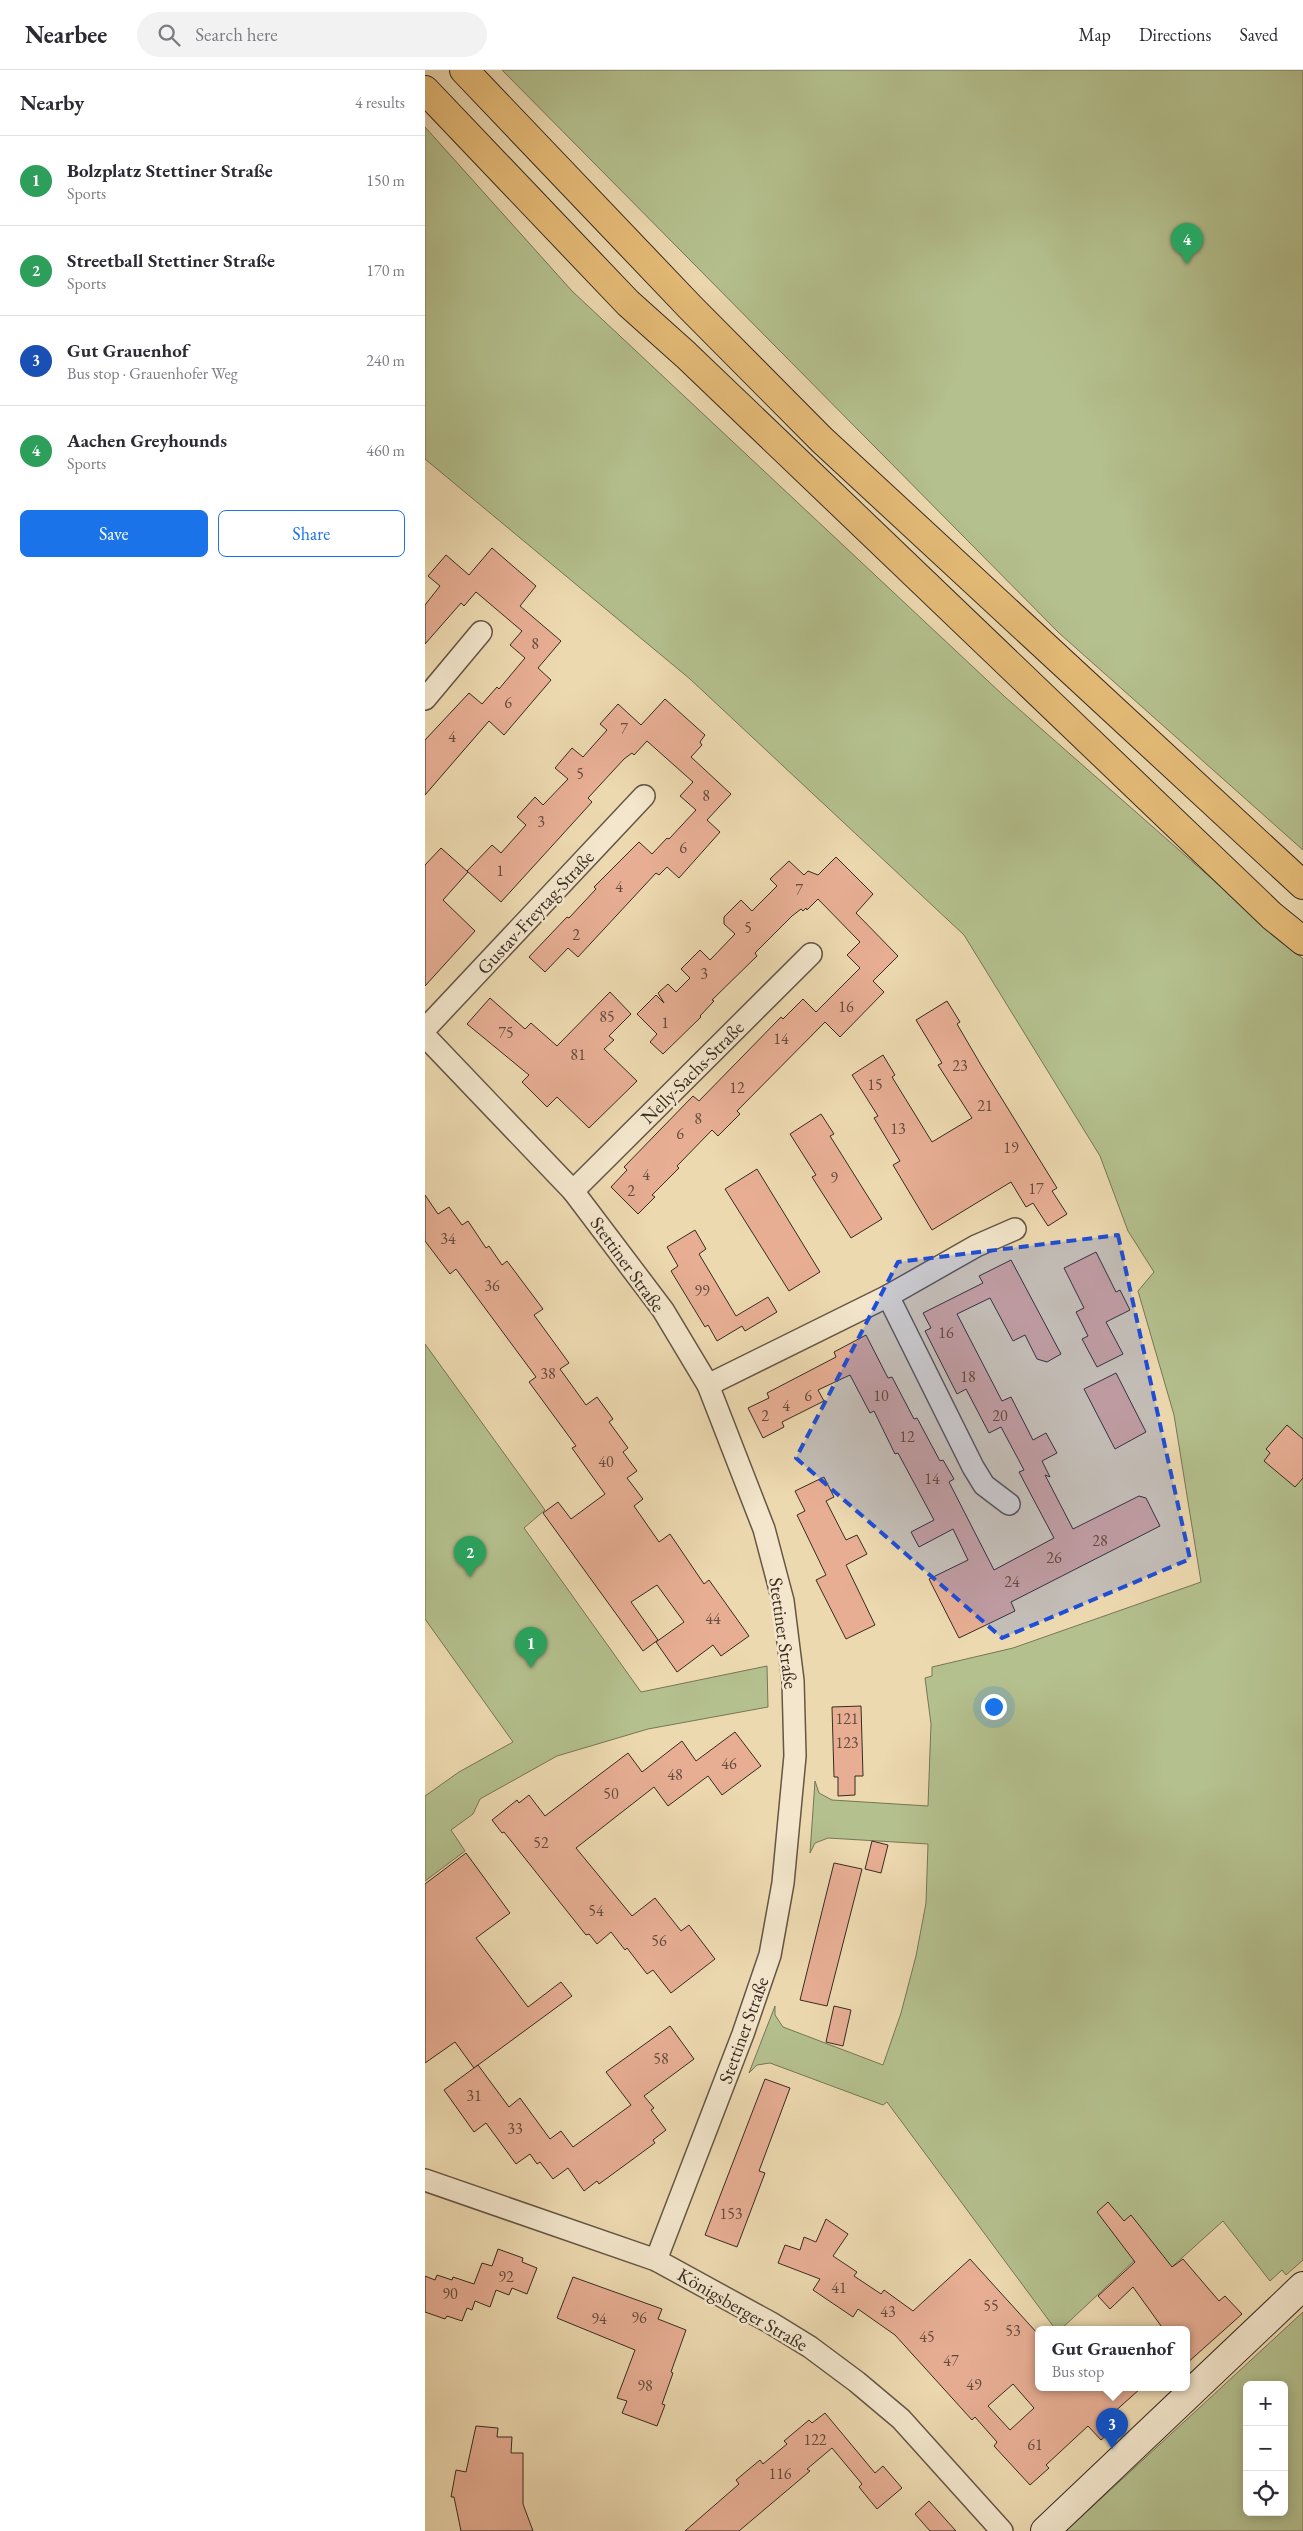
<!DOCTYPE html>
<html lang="en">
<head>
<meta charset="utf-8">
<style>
	body { margin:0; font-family:"EB Garamond",serif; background:#f2f2f3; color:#2b2b33 }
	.controls { position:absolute; right:15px; bottom:15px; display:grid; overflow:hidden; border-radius:8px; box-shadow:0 2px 12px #0003 }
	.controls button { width:45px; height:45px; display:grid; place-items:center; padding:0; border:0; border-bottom:1px solid #e1e1e2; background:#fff; color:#2b2b33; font:25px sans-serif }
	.you { position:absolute; left:568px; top:1636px; width:18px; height:18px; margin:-12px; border:4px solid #fff; border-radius:50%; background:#1a73e8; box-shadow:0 0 0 8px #1a73e833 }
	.badge { display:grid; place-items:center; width:32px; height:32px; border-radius:50%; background:#1a73e8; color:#fff; font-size:16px; font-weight:700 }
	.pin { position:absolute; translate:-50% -41px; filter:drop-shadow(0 1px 2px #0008) }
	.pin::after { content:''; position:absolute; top:26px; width:18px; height:15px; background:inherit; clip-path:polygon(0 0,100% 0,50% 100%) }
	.popup { position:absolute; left:610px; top:2256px; width:155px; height:65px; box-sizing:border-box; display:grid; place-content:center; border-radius:8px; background:#fff; filter:drop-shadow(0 1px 4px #0005); font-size:16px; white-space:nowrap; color:#7c7c81 }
	.popup b { font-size:19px; color:#2b2b33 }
	.popup::after { content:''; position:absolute; left:50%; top:100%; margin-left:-10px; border:10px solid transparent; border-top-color:#fff }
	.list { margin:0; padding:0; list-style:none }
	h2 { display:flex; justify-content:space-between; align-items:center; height:65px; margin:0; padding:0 20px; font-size:21px }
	h2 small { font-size:16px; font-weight:400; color:#7c7c81 }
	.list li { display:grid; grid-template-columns:32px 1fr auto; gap:15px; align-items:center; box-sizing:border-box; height:90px; padding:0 20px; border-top:1px solid #e1e1e2 }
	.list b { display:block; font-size:19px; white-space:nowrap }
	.list p { margin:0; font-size:16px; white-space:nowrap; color:#7c7c81 }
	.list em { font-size:16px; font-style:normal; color:#7c7c81 }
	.actions { display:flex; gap:10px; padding:15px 20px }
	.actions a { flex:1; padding:11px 0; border:1px solid #1a73e8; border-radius:8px; text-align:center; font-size:18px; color:#1a73e8 }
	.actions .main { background:#1a73e8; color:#fff }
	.icon { flex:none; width:28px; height:28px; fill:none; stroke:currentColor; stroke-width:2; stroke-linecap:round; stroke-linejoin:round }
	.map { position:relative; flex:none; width:878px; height:2461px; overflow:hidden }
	header { display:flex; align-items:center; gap:30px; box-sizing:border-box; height:70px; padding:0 25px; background:#fff; border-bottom:1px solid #e1e1e2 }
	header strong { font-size:24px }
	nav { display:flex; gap:28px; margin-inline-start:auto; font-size:18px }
	.search { width:350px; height:45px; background:#f2f2f3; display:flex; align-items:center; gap:12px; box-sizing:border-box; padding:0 18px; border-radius:28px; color:#7c7c81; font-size:19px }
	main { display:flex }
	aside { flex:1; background:#fff }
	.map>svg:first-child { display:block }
</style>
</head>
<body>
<header>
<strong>Nearbee</strong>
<div class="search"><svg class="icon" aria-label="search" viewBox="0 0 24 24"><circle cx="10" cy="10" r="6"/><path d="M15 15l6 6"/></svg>Search here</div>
<nav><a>Map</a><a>Directions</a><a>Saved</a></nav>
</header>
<main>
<aside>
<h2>Nearby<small>4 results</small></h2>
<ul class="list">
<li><span class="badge" style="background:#2e9e5b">1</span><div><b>Bolzplatz Stettiner Straße</b><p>Sports</p></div><em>150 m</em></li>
<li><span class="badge" style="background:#2e9e5b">2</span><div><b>Streetball Stettiner Straße</b><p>Sports</p></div><em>170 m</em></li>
<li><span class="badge" style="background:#1a4fb4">3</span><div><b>Gut Grauenhof</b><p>Bus stop · Grauenhofer Weg</p></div><em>240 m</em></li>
<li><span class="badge" style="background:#2e9e5b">4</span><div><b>Aachen Greyhounds</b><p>Sports</p></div><em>460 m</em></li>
</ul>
<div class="actions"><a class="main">Save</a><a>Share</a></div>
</aside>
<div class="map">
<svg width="878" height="2461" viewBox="0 0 878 2461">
	<rect width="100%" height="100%" fill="#edd9b0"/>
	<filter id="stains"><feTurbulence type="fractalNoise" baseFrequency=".004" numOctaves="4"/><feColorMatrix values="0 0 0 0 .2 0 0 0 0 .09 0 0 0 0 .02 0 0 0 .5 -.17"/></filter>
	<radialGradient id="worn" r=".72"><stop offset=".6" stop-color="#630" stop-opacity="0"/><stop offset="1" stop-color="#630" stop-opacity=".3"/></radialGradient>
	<g fill="#b4c08e" stroke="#767658" fill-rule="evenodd">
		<polygon points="77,0 878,0 878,780 634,563"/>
		<polygon points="0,57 147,221 579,626 878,889 878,2190 861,2205 857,2200 845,2211 798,2151 729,2213 710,2190 635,2260 631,2260 462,2032 458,2035 345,1993 332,1995 324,2003 350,1936 350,1945 358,1957 458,1995 476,1943 491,1886 501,1833 503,1774 403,1768 390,1773 385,1783 390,1711 394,1723 407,1730 503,1736 506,1654 500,1608 507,1606 507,1597 588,1578 776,1512 749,1345 713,1221 729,1202 703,1161 675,1086 539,865 265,609 0,389"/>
		<polygon points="0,1274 120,1440 99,1458 216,1622 342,1596 343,1637 223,1659 132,1686 55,1729 48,1744 26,1760 40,1781 0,1811 0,1726 34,1702 88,1672 0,1549"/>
		<path d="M878,2242V2461H641ZM822,2315H859V2442H822Z"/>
	</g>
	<g fill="#e7ae94" stroke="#382b21" fill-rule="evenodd">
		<polygon points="67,478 111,516 95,536 136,571 113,598 126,610 79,665 64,651 0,725 0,670 44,623 57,634 72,617 74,619 100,588 85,575 97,561 51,522 39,536 36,533 0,574 0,535 15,516 3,506 21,485 44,505"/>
		<polygon points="240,629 280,665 275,672 277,675 266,687 306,724 282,750 295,762 254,808 242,797 234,805 231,803 153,887 143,878 120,902 104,887 142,847 144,848 171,819 169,817 214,772 227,784 242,768 244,769 271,740 255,726 268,712 222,671 209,685 207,683 199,689 163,728 167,732 76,832 42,801 67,775 76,783 101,755 92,747 110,727 118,735 143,709 130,698 147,678 158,687 182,660 175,654 193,634 216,655"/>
		<polygon points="16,778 43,802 18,830 50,861 0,916 0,795"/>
		<polygon points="411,787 448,824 431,843 473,886 448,911 459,922 415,967 400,952 312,1041 315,1044 293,1066 287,1060 252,1096 254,1098 227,1125 230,1127 213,1144 186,1117 202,1100 199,1097 268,1026 274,1031 356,947 358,949 378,929 391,942 435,898 422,885 435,872 393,829 382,840 381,838 378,841 376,839 367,846 330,883 332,886 287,930 289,931 275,946 276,947 238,984 225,972 232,964 212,944 231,925 239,933 233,923 243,914 251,922 265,908 256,899 275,880 285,890 310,864 299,854 299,847 316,830 327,841 352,816 345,809 364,791 379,805 383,801 393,805"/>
		<polygon points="185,922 206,944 184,966 189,970 179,979 212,1011 164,1058 132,1027 122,1037 97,1012 104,1005 42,954 65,928 100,959 106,953 132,976"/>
		<polygon points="522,931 535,952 532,954 556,995 632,1118 627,1121 642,1144 623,1156 608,1133 601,1137 586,1112 507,1160 468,1095 475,1091 449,1048 453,1046 427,1005 458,985 470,1005 467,1007 507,1072 547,1048 513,995 517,993 491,950"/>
		<polygon points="396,1044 409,1064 405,1066 457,1149 426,1168 387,1107 391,1105 365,1064"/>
		<polygon points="332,1099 395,1202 364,1221 300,1119"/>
		<polygon points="0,1125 13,1144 24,1137 37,1155 43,1151 61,1178 64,1176 77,1195 82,1191 118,1239 109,1245 144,1293 135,1299 161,1335 172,1327 188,1349 184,1352 203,1378 198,1382 212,1401 202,1408 218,1429 209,1436 234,1472 245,1464 279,1514 284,1510 324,1566 296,1586 288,1575 252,1602 231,1572 259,1552 232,1515 206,1532 233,1570 218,1581 118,1443 133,1432 146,1449 180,1424 147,1378 151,1376 104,1312 111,1307 31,1199 25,1204 0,1171"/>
		<polygon points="270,1160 281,1179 274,1184 311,1246 343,1227 352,1242 320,1261 317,1256 292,1271 283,1255 280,1257 246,1201 253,1196 242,1177"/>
		<polygon points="671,1182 691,1222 695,1220 705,1240 681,1252 698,1284 672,1297 657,1269 663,1266 651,1242 659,1238 639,1198"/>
		<polygon points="586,1190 636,1284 622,1292 612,1289 600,1265 588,1271 565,1228 532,1244 577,1331 586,1327 608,1370 621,1363 632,1383 617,1391 625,1407 620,1405 648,1459 714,1426 721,1428 735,1456 586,1532 590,1541 534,1568 504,1509 543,1490 528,1459 494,1477 486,1462 509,1450 473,1383 470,1384 449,1341 445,1343 425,1305 393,1320 399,1331 357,1352 359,1357 338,1368 323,1338 344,1328 342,1323 411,1287 409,1282 441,1265 463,1308 467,1307 489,1349 492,1348 515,1391 518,1390 529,1409 524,1412 569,1500 629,1468 594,1402 599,1400 576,1357 564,1363 541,1319 532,1324 500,1261 506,1258 498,1243 558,1213 554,1206"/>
		<polygon points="691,1303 721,1362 690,1379 659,1319"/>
		<polygon points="862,1355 878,1369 878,1408 870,1417 839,1391 845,1383 841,1379"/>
		<polygon points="399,1407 409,1427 401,1431 421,1470 432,1465 442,1484 421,1495 450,1555 421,1569 391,1510 401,1505 372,1445 380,1441 370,1421"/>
		<polygon points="436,1636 438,1706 430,1706 430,1725 413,1726 413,1707 409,1707 407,1637"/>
		<polygon points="310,1662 336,1696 297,1725 283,1706 243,1736 229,1717 151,1778 207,1846 230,1828 256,1861 264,1855 290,1889 246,1923 228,1900 222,1904 202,1878 200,1880 186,1862 172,1874 164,1864 161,1865 79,1762 77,1763 67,1750 92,1730 94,1733 104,1725 120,1746 203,1683 217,1702 257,1671 271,1691"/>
		<polygon points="447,1771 463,1775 456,1803 440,1799"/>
		<polygon points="41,1783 85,1843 51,1868 103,1937 136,1912 147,1926 49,1998 30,1972 0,1993 0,1814"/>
		<polygon points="409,1793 437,1799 402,1936 375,1930"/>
		<polygon points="409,1936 426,1940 418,1976 401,1972"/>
		<polygon points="245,1956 269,1989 219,2026 229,2038 226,2040 241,2060 228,2070 230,2073 174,2114 172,2111 159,2121 143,2098 128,2109 115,2092 112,2094 105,2084 91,2094 61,2053 49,2062 19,2020 53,1995 84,2037 95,2028 125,2069 136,2061 148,2077 206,2035 181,2002"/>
		<polygon points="340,2009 365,2018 334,2101 340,2103 312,2177 280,2165"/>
		<polygon points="683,2132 699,2151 706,2145 747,2197 758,2189 794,2231 800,2226 817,2244 761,2294 761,2260 739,2260 708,2217 685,2239 673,2226 710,2192 672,2142"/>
		<path d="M401,2149L423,2164L408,2186L432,2202L429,2206L456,2224L459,2220L488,2241L545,2189L613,2264V2318H716L687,2344L695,2353L676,2370L663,2356L621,2395L624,2398L605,2415L569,2376L572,2372L550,2347L547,2350L470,2265L433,2239L428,2247L388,2220L395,2209L353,2193L360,2175L375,2180L379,2167L391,2172ZM588,2314L609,2338L585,2360L563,2336Z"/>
		<polygon points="73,2179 98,2188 97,2192 112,2198 102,2224 87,2218 84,2225 71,2220 65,2237 50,2231 47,2240 42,2238 37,2251 22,2246 20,2249 0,2242 0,2206 10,2210 12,2205 27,2210 28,2207 49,2214 57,2193 67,2196"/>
		<polygon points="148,2207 237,2239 233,2249 261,2260 246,2302 248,2303 237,2334 240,2335 232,2356 197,2343 202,2331 192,2328 210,2280 132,2248"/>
		<polygon points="400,2343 450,2403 458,2396 477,2418 452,2439 434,2417 437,2414 407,2378 382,2399 385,2401 314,2461 260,2461 314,2414 311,2410 335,2390 338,2394 362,2374 359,2371 384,2350 387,2353"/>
		<polygon points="51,2356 73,2358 72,2367 87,2367 86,2383 98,2383 98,2434 108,2461 36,2461 29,2427 26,2427 31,2400 41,2402"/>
		<polygon points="504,2431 531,2461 505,2461 490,2444"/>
	</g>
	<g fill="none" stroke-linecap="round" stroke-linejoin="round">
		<defs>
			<g id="street">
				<polyline points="0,629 56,562"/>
				<polyline points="0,959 219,726"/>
				<polyline points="0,966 148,1121 238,1240 283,1315 339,1459 358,1531 368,1611 370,1686 358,1813 345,1885 318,1964 231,2190"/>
				<polyline points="148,1121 386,884"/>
				<polyline points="463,1226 548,1397 559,1415 584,1434"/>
				<polyline points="283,1315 463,1226 551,1176 590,1159"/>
				<polyline points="0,2110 231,2190 346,2253 385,2277 432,2312 476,2349 577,2461"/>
			</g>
			<polyline id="secondary" points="620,2461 878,2216"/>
			<g id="highway">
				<polyline points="39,0 265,237 397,370 878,815"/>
				<polyline points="0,20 203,233 261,285 847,846 878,871"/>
			</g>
		</defs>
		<use href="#street" stroke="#655645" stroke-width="24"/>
		<use href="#secondary" stroke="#382b21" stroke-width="30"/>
		<use href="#highway" stroke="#382b21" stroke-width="30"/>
		<use href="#street" stroke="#f3e6cc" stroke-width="21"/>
		<use href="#secondary" stroke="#f3e6cc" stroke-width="28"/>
		<use href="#highway" stroke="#e6bc78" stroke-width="28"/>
	</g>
	<path fill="#1d4ed8" fill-opacity="0.2" stroke="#1d4ed8" stroke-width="4" stroke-dasharray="10 6" stroke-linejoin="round" d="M693,1165L765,1489L577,1568L371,1388L473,1192Z"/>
	<g text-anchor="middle" stroke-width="5" stroke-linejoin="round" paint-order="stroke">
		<g font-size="16" fill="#644c3e">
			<text x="110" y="579">8</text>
			<text x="83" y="638">6</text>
			<text x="199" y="664">7</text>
			<text x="27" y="672">4</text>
			<text x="155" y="709">5</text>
			<text x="281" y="731">8</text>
			<text x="116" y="757">3</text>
			<text x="258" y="783">6</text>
			<text x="75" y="806">1</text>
			<text x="194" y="822">4</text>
			<text x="374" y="825">7</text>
			<text x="323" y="863">5</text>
			<text x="151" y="870">2</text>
			<text x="279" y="909">3</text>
			<text x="421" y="942">16</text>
			<text x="182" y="952">85</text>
			<text x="240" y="958">1</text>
			<text x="81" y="968">75</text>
			<text x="356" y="974">14</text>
			<text x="153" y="990">81</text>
			<text x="535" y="1001">23</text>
			<text x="450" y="1020">15</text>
			<text x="312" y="1023">12</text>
			<text x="560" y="1041">21</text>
			<text x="273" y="1054">8</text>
			<text x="473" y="1064">13</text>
			<text x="255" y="1069">6</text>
			<text x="586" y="1083">19</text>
			<text x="221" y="1110">4</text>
			<text x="409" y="1113">9</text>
			<text x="611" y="1124">17</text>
			<text x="206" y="1126">2</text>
			<text x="23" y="1174">34</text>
			<text x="67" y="1221">36</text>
			<text x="277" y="1226">99</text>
			<text x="521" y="1268">16</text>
			<text x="123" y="1309">38</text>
			<text x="543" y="1312">18</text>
			<text x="383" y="1331">6</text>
			<text x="456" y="1331">10</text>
			<text x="361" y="1341">4</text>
			<text x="340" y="1351">2</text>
			<text x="575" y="1351">20</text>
			<text x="482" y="1372">12</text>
			<text x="181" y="1397">40</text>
			<text x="507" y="1414">14</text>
			<text x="675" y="1476">28</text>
			<text x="629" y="1493">26</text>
			<text x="587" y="1517">24</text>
			<text x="288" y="1554">44</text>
			<text x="422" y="1654">121</text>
			<text x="422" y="1678">123</text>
			<text x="304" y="1699">46</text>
			<text x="250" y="1710">48</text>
			<text x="186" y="1729">50</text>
			<text x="116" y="1778">52</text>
			<text x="171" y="1846">54</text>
			<text x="234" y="1876">56</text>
			<text x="236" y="1994">58</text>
			<text x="49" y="2031">31</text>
			<text x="90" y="2064">33</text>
			<text x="306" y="2149">153</text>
			<text x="81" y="2212">92</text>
			<text x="414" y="2223">41</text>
			<text x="25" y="2229">90</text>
			<text x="566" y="2241">55</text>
			<text x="463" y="2247">43</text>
			<text x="214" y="2253">96</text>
			<text x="174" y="2254">94</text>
			<text x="588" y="2266">53</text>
			<text x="502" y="2272">45</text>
			<text x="526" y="2296">47</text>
			<text x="549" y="2320">49</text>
			<text x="220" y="2321">98</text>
			<text x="390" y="2375">122</text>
			<text x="610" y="2380">61</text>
			<text x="355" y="2409">116</text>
		</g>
		<g font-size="19" fill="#382b21" stroke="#f3e6cc">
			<text transform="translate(110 842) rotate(-47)" y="7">Gustav-Freytag-Straße</text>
			<text transform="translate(267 1002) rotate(-45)" y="7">Nelly-Sachs-Straße</text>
			<text transform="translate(203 1194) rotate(54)" y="7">Stettiner Straße</text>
			<text transform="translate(359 1563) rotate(82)" y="7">Stettiner Straße</text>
			<text transform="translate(318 1960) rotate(-70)" y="7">Stettiner Straße</text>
			<text transform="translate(318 2239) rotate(30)" y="7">Königsberger Straße</text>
		</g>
	</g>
	<rect width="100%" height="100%" filter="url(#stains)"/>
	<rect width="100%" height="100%" fill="url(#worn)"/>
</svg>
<div class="controls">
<button>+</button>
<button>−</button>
<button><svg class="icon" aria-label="locate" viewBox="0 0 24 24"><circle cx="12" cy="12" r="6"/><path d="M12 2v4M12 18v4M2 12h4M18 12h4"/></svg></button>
</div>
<div class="you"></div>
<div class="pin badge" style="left:106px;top:1598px;background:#2e9e5b">1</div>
<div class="pin badge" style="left:45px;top:1507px;background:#2e9e5b">2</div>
<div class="pin badge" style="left:687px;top:2379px;background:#1a4fb4">3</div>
<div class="popup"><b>Gut Grauenhof</b>Bus stop</div>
<div class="pin badge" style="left:762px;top:194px;background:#2e9e5b">4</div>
</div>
</main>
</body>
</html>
